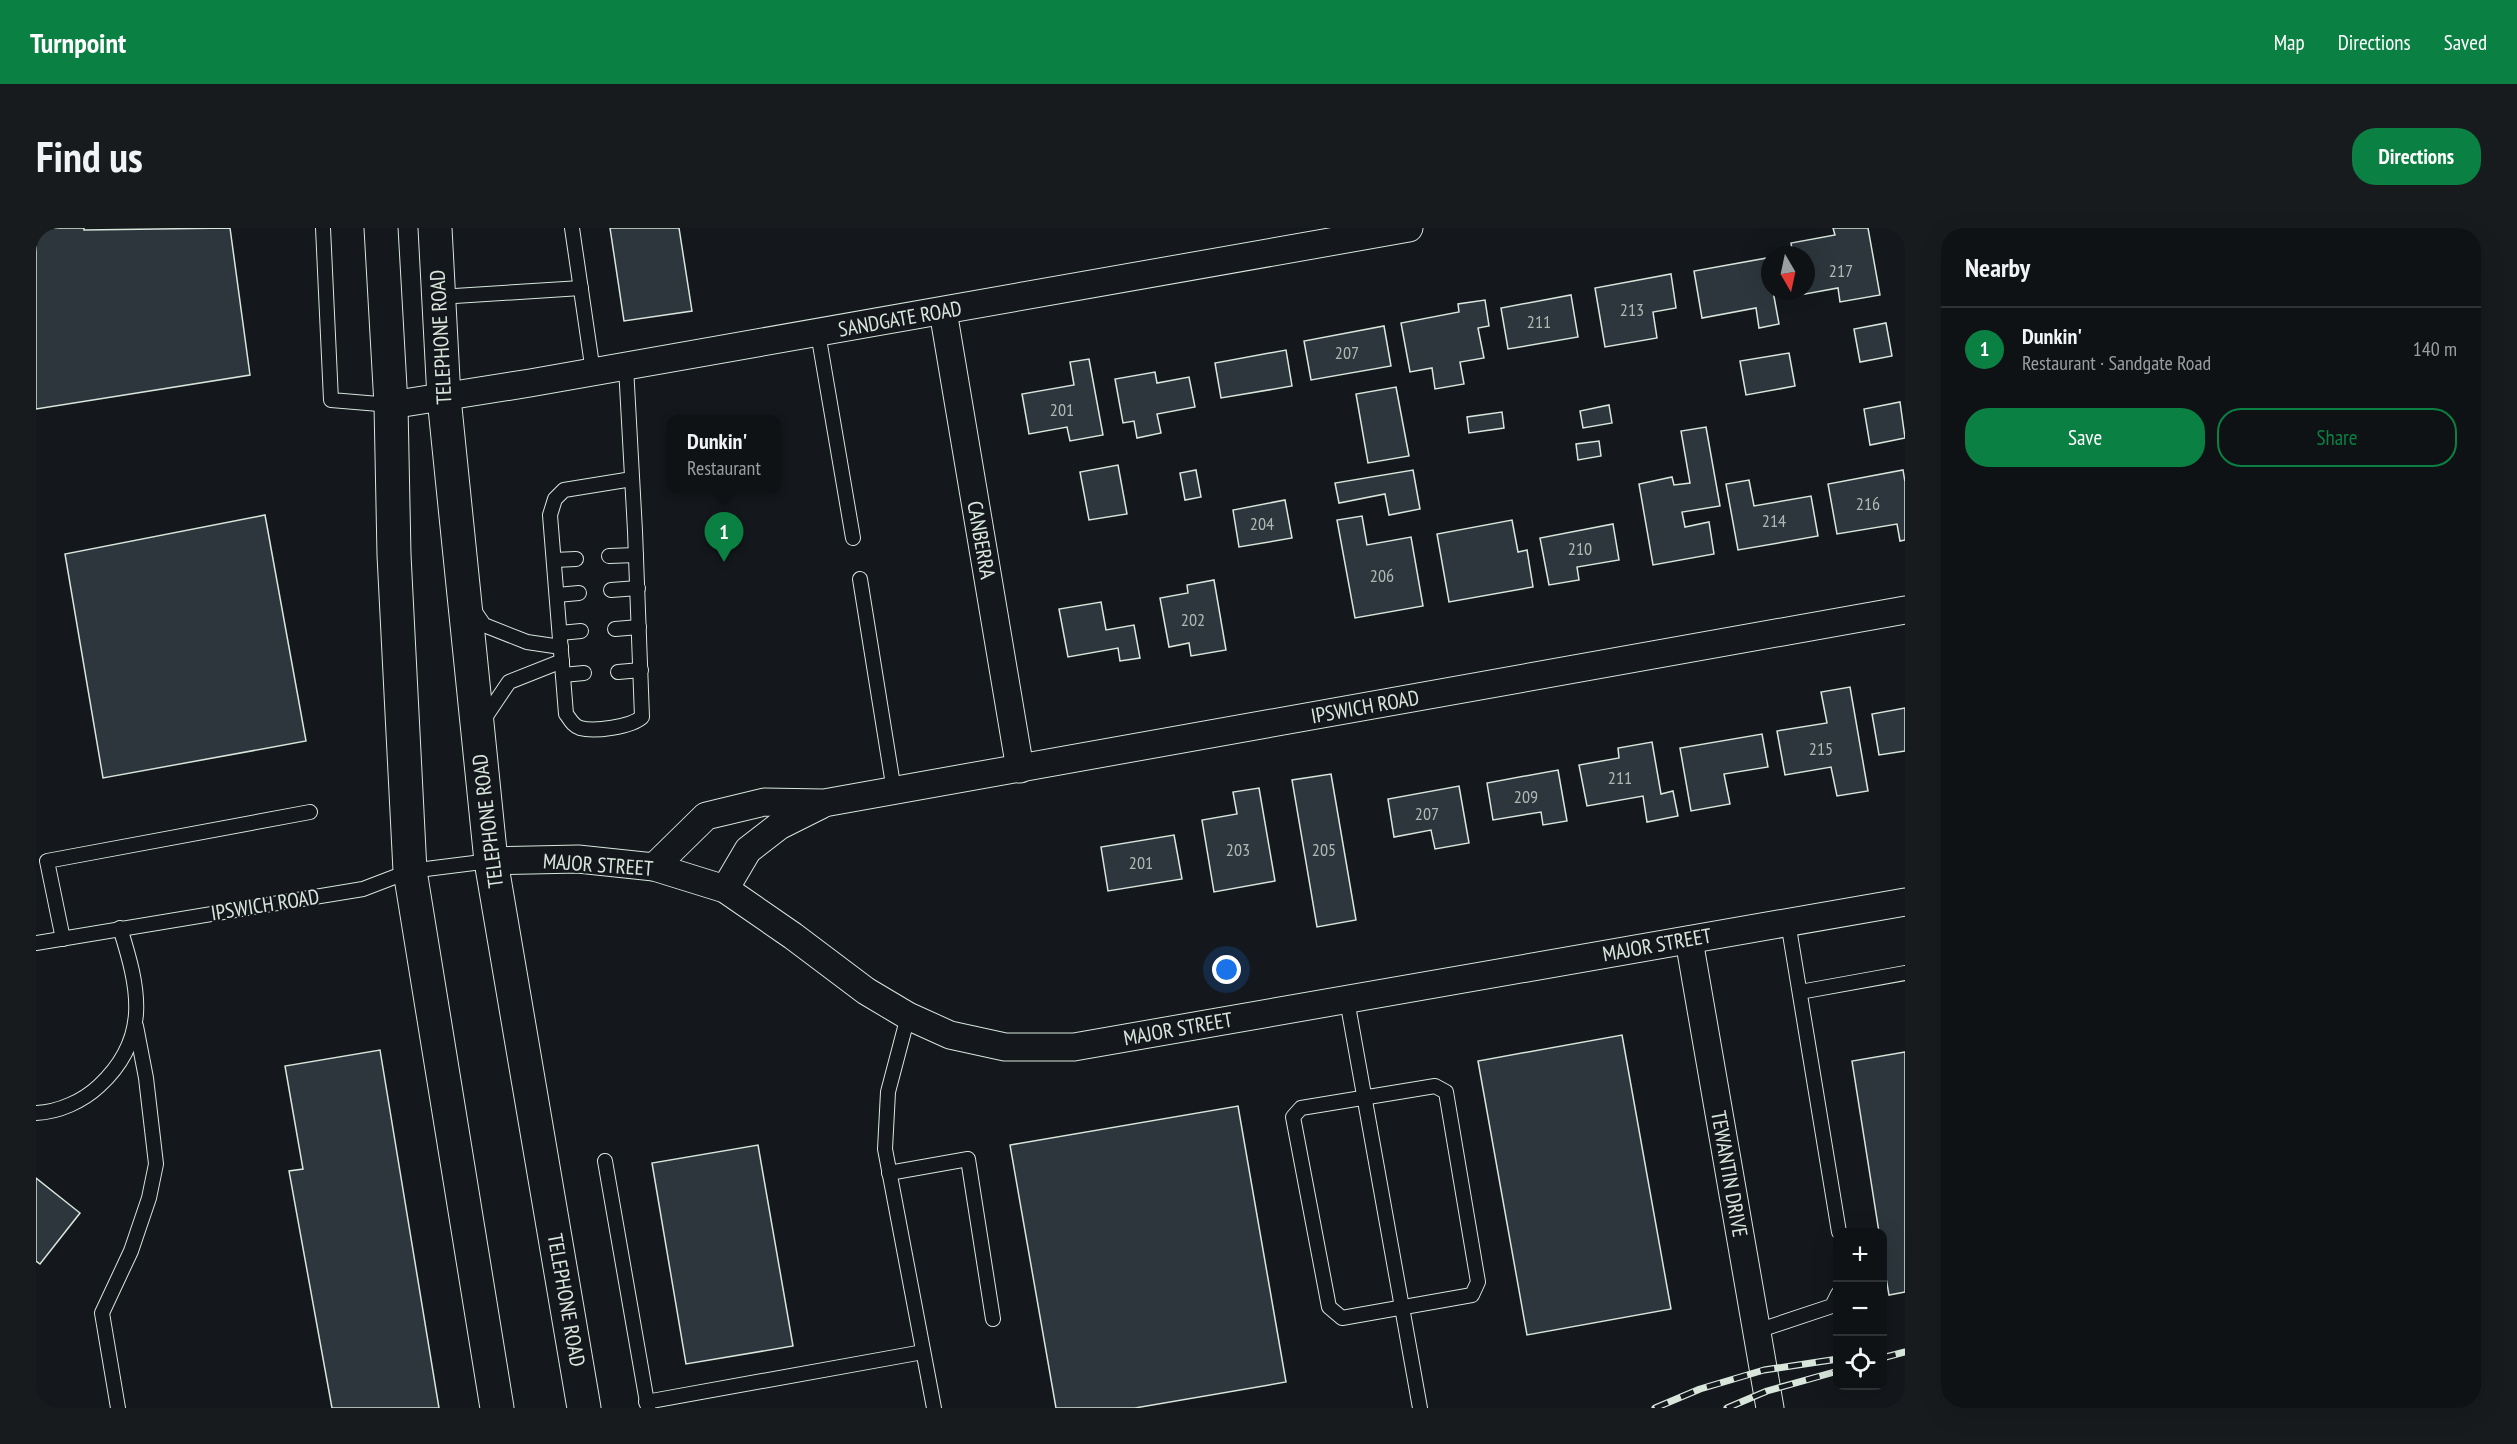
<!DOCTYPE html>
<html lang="en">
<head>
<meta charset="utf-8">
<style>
	body { margin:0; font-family:"PT Sans Narrow",sans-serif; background:#181b1e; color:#f1f3f6 }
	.controls { position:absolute; right:18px; bottom:18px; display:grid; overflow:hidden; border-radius:12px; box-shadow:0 6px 24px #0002 }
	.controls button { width:54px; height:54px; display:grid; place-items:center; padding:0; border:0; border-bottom:2px solid #2f3234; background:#0f1215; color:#f1f3f6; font:30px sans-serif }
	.compass { position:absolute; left:1725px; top:18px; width:54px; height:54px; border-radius:50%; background:#0f1215; box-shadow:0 6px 24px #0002; rotate:171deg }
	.you { position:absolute; left:1191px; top:742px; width:21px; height:21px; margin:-15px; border:4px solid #fff; border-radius:50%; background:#1a73e8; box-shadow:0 0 0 9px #1a73e833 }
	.badge { display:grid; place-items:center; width:39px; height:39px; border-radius:50%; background:#0b8043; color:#fff; font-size:20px; font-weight:700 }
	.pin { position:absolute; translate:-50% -50px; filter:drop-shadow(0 2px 3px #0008) }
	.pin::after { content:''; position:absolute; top:32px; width:21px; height:18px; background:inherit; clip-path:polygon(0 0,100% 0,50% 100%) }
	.popup { position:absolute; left:631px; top:187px; width:114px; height:78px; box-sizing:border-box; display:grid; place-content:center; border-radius:12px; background:#0f1215; filter:drop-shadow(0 2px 4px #0005); font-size:20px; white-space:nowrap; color:#9b9ea0 }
	.popup b { font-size:22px; color:#f1f3f6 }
	.popup::after { content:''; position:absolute; left:50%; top:100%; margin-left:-12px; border:12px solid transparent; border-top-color:#0f1215 }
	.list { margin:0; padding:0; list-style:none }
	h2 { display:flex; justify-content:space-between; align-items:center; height:78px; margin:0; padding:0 24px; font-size:26px }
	h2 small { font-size:20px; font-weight:400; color:#9b9ea0 }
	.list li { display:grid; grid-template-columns:39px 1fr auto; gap:18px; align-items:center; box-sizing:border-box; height:84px; padding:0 24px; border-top:2px solid #2f3234 }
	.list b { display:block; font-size:22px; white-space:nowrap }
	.list p { margin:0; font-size:20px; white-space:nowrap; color:#9b9ea0 }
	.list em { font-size:20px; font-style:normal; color:#9b9ea0 }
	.actions { display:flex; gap:12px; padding:18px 24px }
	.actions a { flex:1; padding:14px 0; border:2px solid #0b8043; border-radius:24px; text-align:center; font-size:21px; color:#0b8043 }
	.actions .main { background:#0b8043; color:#fff }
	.icon { flex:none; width:33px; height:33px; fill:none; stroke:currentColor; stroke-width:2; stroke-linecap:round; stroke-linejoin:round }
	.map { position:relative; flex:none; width:1869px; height:1180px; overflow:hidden; border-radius:24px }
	header { display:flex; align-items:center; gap:36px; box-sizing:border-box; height:84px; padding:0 30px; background:#0b8043; color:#fff }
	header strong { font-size:28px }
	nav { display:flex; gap:33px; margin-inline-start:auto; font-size:21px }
	.intro { display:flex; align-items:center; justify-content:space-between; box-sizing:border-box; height:144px; padding:0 36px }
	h1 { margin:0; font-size:42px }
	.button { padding:15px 27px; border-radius:24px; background:#0b8043; color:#fff; font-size:21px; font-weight:700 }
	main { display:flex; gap:36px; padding:0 36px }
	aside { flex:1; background:#0f1215; border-radius:24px; box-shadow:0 6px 24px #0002 }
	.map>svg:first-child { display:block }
</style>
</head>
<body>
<header>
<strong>Turnpoint</strong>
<nav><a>Map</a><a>Directions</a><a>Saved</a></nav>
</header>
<div class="intro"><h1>Find us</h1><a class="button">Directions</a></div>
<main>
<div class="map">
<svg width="1869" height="1180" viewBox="0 0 1869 1180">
	<rect width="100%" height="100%" fill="#14181c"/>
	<g fill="#2c363c" stroke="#d8e6dc" stroke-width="1.5">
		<polygon points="0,0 48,0 48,2 194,0 214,147 0,181"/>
		<polygon points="574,0 643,0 656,83 588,93"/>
		<polygon points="1797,0 1832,0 1844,67 1804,74 1802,60 1764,67 1763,63 1770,63 1770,27 1757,27 1755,15 1799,7"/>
		<polygon points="1731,30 1734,63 1737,63 1743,96 1723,100 1720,80 1666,90 1658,43"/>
		<polygon points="1635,46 1640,80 1617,84 1621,110 1569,119 1559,60"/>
		<polygon points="1535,67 1542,109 1472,121 1465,80"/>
		<polygon points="1449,72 1453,98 1442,100 1448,130 1424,134 1428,156 1399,161 1396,140 1374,144 1365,95 1423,84 1422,76"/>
		<polygon points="1850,95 1856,128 1824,134 1818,101"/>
		<polygon points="1348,98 1355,138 1275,152 1268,113"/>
		<polygon points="1250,122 1256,158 1185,170 1179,135"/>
		<polygon points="1753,125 1759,158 1710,167 1704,133"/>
		<polygon points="1053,131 1067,207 1034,213 1031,199 993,206 986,166 1038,157 1034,134"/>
		<polygon points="1119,144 1121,155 1153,149 1159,179 1121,186 1125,205 1101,210 1098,193 1087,195 1079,151"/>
		<polygon points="1360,159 1373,228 1332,235 1320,166"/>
		<polygon points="1864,174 1869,210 1834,217 1828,181"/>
		<polygon points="1573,177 1576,195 1547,200 1544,183"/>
		<polygon points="1466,184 1468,200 1433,205 1431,189"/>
		<polygon points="1670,199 1684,278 1646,284 1649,299 1673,294 1678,326 1617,337 1603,256 1636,249 1638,257 1654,255 1645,203"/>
		<polygon points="1563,213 1565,228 1542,232 1540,216"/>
		<polygon points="1082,237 1091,286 1053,292 1044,244"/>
		<polygon points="1160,242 1165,269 1149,272 1144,245"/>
		<polygon points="1377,242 1384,281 1353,287 1349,266 1303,275 1299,255"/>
		<polygon points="1867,242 1869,254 1869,312 1864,313 1861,296 1801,306 1792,256"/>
		<polygon points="1713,252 1718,278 1775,268 1782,308 1702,322 1690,256"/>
		<polygon points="1249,272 1256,310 1203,319 1197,282"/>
		<polygon points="229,287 270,513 67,550 29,326"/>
		<polygon points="1326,288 1331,317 1375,309 1387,378 1319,390 1301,292"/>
		<polygon points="1476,292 1482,324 1491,322 1497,359 1413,374 1401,306"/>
		<polygon points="1577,296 1583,332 1541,339 1543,352 1513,357 1504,310"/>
		<polygon points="1178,352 1190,422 1155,428 1153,415 1133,419 1124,370 1152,365 1151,357"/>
		<polygon points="1065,374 1070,402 1098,397 1104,430 1084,433 1082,420 1032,429 1023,381"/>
		<polygon points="1814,459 1832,563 1801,568 1795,539 1749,547 1741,503 1791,495 1785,464"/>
		<polygon points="1869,480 1869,523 1843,527 1836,486"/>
		<polygon points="1726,506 1732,539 1688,546 1694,576 1655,583 1644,520"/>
		<polygon points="1616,514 1625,566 1637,563 1642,588 1611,594 1607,568 1551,578 1543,537 1583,530 1582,520"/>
		<polygon points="1522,542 1531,593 1507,597 1505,584 1457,592 1451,555"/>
		<polygon points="1295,546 1320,692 1281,699 1256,552"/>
		<polygon points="1423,558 1433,615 1399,621 1395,602 1358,609 1352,571"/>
		<polygon points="1223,560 1239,653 1178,664 1166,592 1201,586 1197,564"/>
		<polygon points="1138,607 1146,651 1072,663 1065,619"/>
		<polygon points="1586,807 1635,1081 1491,1107 1442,833"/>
		<polygon points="344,822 403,1180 296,1180 253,943 267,941 249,838"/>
		<polygon points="1869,824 1869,1064 1853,1067 1846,1027 1846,1004 1843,1004 1816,833"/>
		<polygon points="1202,878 1250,1154 1099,1180 1020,1180 974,917"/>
		<polygon points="722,917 757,1118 650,1136 616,935"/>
		<polygon points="0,950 44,985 4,1036 0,1033"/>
	</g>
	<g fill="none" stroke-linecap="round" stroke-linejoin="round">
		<defs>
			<g id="service">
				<polyline points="287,0 295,172 355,177"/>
				<polyline points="536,0 557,144"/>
				<polyline points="403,69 545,60"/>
				<polyline points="782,105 817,310"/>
				<path d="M590,139L599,303L606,489C595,499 558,504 544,500C537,498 534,491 530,486L514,287L519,271L528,262L596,251"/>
				<polyline points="573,328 600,327"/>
				<polyline points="518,332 540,331"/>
				<polyline points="824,351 858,563"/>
				<polyline points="575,362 602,360"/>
				<polyline points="521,367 543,365"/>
				<polyline points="437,381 448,397 491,414 525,419"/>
				<polyline points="579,401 603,399"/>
				<polyline points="524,405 545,403"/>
				<polyline points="582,444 605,442"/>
				<polyline points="527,447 548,445"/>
				<polyline points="446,494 473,454 526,433"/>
				<polyline points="1752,694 1803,1004"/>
				<polyline points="27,711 11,633 274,584"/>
				<polyline points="0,715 327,661 374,643 454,633"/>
				<polyline points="1764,764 1869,745"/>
				<polyline points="1311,772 1384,1180"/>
				<polyline points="872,788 852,864 849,921 898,1180"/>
				<polygon points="1399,858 1410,864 1442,1054 1436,1067 1306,1090 1293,1079 1257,889 1265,880"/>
				<path d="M0,885C23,884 47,873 63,858C115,810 103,760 84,700"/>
				<polyline points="569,933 612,1180"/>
				<polyline points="853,945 932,931 957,1091"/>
				<polyline points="1721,1103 1796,1078 1802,1066"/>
				<polyline points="610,1174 887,1124"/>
				<polyline points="82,1180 66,1085 95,1023 113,970 120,936 110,850 100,798"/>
			</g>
			<g id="minor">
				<polyline points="907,83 984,541"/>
				<polyline points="355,177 494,155 1373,0"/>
				<polyline points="455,633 542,631 618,639 689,661 757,708 830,763 872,788 914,807 969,819 1038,819 1869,674"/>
				<polyline points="618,639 670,588 728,574 788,575 1869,382"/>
				<polyline points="689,661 712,622 743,598 785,577"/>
				<polyline points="1653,712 1734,1180"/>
			</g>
			<g id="primary">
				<polyline points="345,0 355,177 358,327 374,643 461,1180"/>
				<polyline points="399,0 408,170 455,633 548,1180"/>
			</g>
		</defs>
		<use href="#service" stroke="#d8e6dc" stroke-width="16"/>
		<use href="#minor" stroke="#d8e6dc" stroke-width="29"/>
		<use href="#primary" stroke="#d8e6dc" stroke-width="35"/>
		<use href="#service" stroke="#14181c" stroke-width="14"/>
		<use href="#minor" stroke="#14181c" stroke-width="27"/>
		<use href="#primary" stroke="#14181c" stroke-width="33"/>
		<defs>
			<g id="rail">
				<polyline points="1846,1130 1869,1124"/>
				<polyline points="1619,1180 1664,1161 1728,1142 1802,1131"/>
				<polyline points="1691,1180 1731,1163 1802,1143"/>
			</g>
		</defs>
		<use href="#rail" stroke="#d8e6dc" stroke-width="7"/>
		<use href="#rail" stroke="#14181c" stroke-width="4.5" stroke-dasharray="14" stroke-linecap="butt"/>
	</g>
	<g text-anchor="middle" stroke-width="4.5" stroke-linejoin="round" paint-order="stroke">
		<g font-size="18" fill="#adbab4">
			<text x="1805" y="49">217</text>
			<text x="1596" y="88">213</text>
			<text x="1503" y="100">211</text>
			<text x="1311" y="131">207</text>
			<text x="1026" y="188">201</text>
			<text x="1832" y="282">216</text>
			<text x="1738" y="299">214</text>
			<text x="1226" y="302">204</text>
			<text x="1544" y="327">210</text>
			<text x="1346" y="354">206</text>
			<text x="1157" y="398">202</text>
			<text x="1785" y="527">215</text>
			<text x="1584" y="556">211</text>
			<text x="1490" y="575">209</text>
			<text x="1391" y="592">207</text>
			<text x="1202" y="628">203</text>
			<text x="1288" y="628">205</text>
			<text x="1105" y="641">201</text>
		</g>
		<g font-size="21" fill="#d8e6dc" stroke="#14181c">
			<text transform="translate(864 91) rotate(-10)" y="7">SANDGATE ROAD</text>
			<text transform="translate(405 109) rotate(-93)" y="7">TELEPHONE ROAD</text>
			<text transform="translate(945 312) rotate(80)" y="7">CANBERRA</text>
			<text transform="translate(1329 479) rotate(-10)" y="7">IPSWICH ROAD</text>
			<text transform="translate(452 593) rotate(-97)" y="7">TELEPHONE ROAD</text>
			<text transform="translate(562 637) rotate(4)" y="7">MAJOR STREET</text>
			<text transform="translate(229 677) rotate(-9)" y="7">IPSWICH ROAD</text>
			<text transform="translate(1621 717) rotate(-10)" y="7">MAJOR STREET</text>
			<text transform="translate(1142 801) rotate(-10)" y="7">MAJOR STREET</text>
			<text transform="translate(1693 946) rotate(80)" y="7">TEWANTIN DRIVE</text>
			<text transform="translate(530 1072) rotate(80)" y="7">TELEPHONE ROAD</text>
		</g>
	</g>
</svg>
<div class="controls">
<button>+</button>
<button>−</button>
<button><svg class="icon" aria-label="locate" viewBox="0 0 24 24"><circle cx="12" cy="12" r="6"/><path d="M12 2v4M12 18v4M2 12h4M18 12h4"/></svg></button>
</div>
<svg class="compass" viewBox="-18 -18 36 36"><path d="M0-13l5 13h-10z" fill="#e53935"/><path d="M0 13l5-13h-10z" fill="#9b9ea0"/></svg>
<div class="you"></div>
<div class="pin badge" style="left:688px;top:334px">1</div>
<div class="popup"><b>Dunkin'</b>Restaurant</div>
</div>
<aside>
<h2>Nearby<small></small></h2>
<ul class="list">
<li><span class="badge">1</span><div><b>Dunkin'</b><p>Restaurant · Sandgate Road</p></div><em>140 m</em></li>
</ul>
<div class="actions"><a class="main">Save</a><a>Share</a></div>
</aside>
</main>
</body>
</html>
